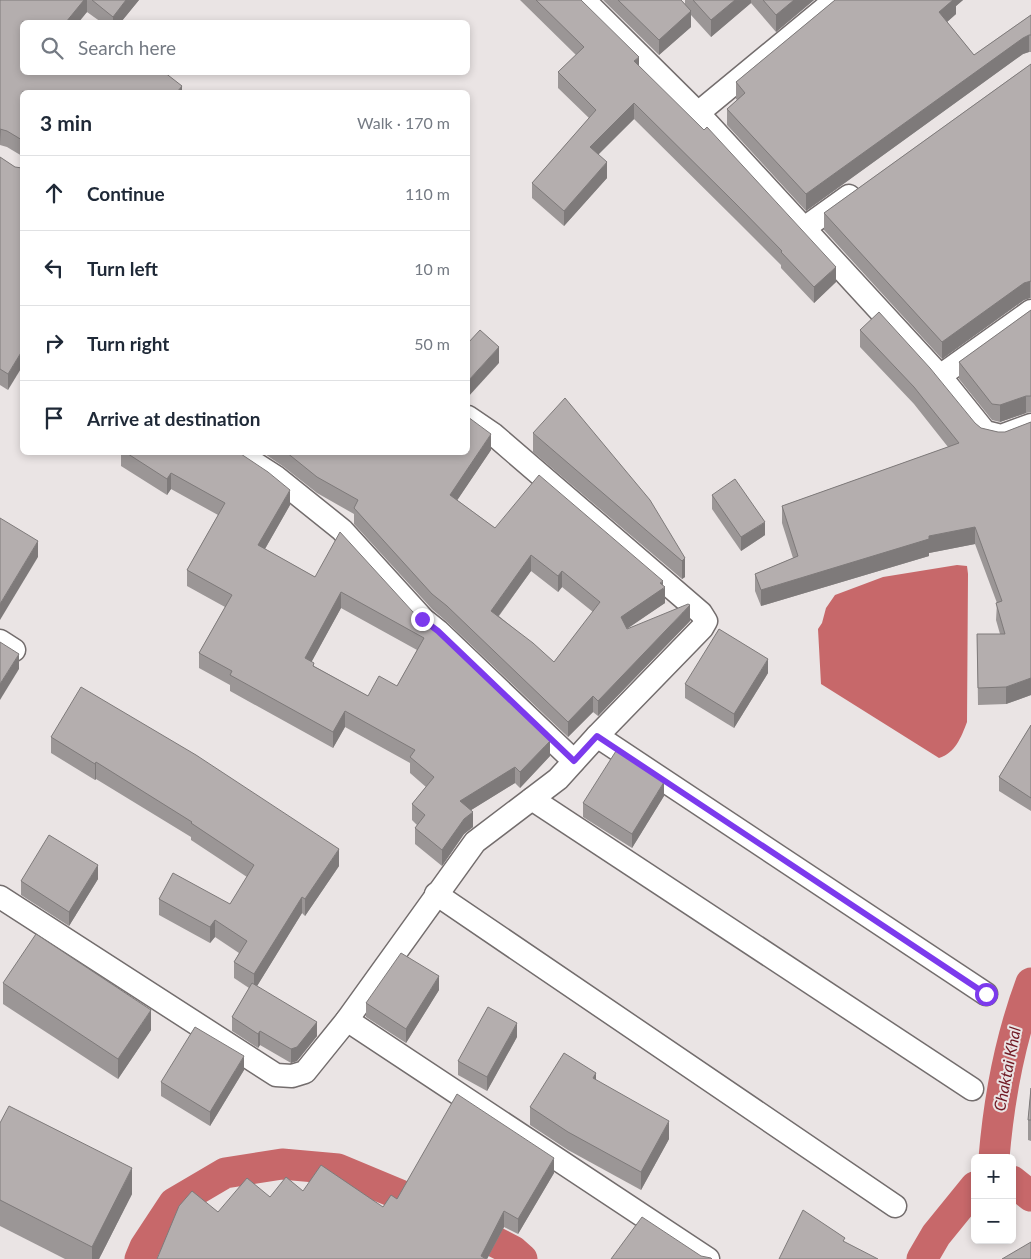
<!DOCTYPE html>
<html lang="en">
<head>
<meta charset="utf-8">
<style>
	body { margin:0; font-family:Lato,sans-serif; background:#f6f6f7; color:#1f2937 }
	.controls { position:absolute; right:15px; bottom:15px; display:grid; overflow:hidden; border-radius:8px; box-shadow:0 2px 8px #0003 }
	.controls button { width:45px; height:45px; display:grid; place-items:center; padding:0; border:0; border-bottom:1px solid #e0e1e3; background:#fff; color:#1f2937; font:25px sans-serif }
	.stop { position:absolute; width:15px; height:15px; margin:-11px; border:4px solid #7c3aed; border-radius:50%; background:#fff }
	.stop.end { background:#7c3aed; border-color:#fff; box-shadow:0 1px 5px #0008 }
	.list { margin:0; padding:0; list-style:none }
	h2 { display:flex; justify-content:space-between; align-items:center; height:65px; margin:0; padding:0 20px; font-size:21px }
	h2 small { font-size:16px; font-weight:400; color:#747a83 }
	.list li { display:grid; grid-template-columns:32px 1fr auto; gap:15px; align-items:center; box-sizing:border-box; height:75px; padding:0 20px; border-top:1px solid #e0e1e3 }
	.list b { display:block; font-size:19px; white-space:nowrap }
	.list em { font-size:16px; font-style:normal; color:#747a83 }
	.icon { flex:none; width:28px; height:28px; fill:none; stroke:currentColor; stroke-width:2; stroke-linecap:round; stroke-linejoin:round }
	.map { position:relative; flex:none; width:1031px; height:1259px; overflow:hidden }
	.search { position:absolute; background:#fff; box-shadow:0 2px 8px #0003; left:20px; top:20px; width:450px; height:55px; display:flex; align-items:center; gap:12px; box-sizing:border-box; padding:0 18px; border-radius:8px; color:#747a83; font-size:19px }
	.panel { position:absolute; background:#fff; box-shadow:0 2px 8px #0003; left:20px; top:90px; width:450px; height:365px; border-radius:8px }
	.map>svg:first-child { display:block }
</style>
</head>
<body>
<div class="map">
<svg width="1031" height="1259" viewBox="0 0 1031 1259">
	<rect width="100%" height="100%" fill="#eae4e4"/>
	<path fill="#c7686a" d="M957,565L967,566L968,574L967,722C961,738 955,753 939,758L821,684L818,629L822,623L826,608L835,595L883,577Z"/>
	<g fill="none" stroke-linecap="round" stroke-linejoin="round">
		<g stroke="#c7686a" stroke-width="31">
			<path d="M994,1158C999,1098 1010,1039 1031,983"/>
			<polyline points="1012,1181 1031,1196"/>
			<polyline points="140,1259 145,1247 174,1203 225,1173 282,1164 338,1169 410,1199 513,1251 522,1259"/>
			<polyline points="922,1259 936,1235 975,1187"/>
		</g>
		<defs>
			<g id="street">
				<polyline points="584,0 698,113 940,376 985,432 1001,436 1031,425"/>
				<polyline points="698,113 835,0"/>
				<polyline points="803,229 849,196"/>
				<polyline points="940,376 1031,311"/>
				<polyline points="237,452 276,477 342,530 423,619 438,631 574,761"/>
				<polyline points="0,641 14,650"/>
				<polyline points="597,736 986,994"/>
				<polyline points="532,799 972,1089"/>
				<polyline points="436,894 895,1206"/>
				<polyline points="0,897 276,1075 292,1076 305,1072 347,1020 475,842 558,779 597,736 702,628 706,621 701,613 493,434 468,417"/>
				<polyline points="347,1020 708,1259"/>
			</g>
		</defs>
		<use href="#street" stroke="#736d6d" stroke-width="25"/>
		<use href="#street" stroke="#fff" stroke-width="22"/>
	</g>
	<g fill="#9b9696" fill-rule="evenodd">
		<polygon points="0,0 139,0 121,22 101,22 87,12 22,72 182,92 22,92 22,156 7,147 0,145"/>
		<polygon points="520,0 581,0 639,66 836,282 814,303 781,268 781,265 736,220 634,119 598,154 607,178 564,226 532,198 532,183 589,118 558,88 558,72 576,55"/>
		<polygon points="603,0 681,0 685,4 685,0 814,0 776,32 751,3 711,37 691,15 691,27 659,55"/>
		<polygon points="835,0 963,0 956,6 956,14 947,22 974,55 1031,15 1031,52 1029,52 1023,54 806,211 727,125 727,109 737,100 736,99 736,82"/>
		<polygon points="1031,64 1031,298 1024,300 942,359 824,230 824,213"/>
		<polygon points="0,157 15,167 8,390 0,385"/>
		<polygon points="1031,310 1031,412 1026,413 1000,422 992,420 959,379 959,362"/>
		<polygon points="860,330 975,423 981,428 998,432 1005,432 1031,422 1031,695 1006,704 978,705 977,634 1000,634 996,620 997,603 975,544 929,553 929,556 761,606 755,591 755,574 793,558 782,523 782,506 948,447 914,404 860,347"/>
		<polygon points="533,433 685,558 685,577 682,579 533,452"/>
		<path d="M491,450L457,500L495,528L663,585L665,603L627,628V629L690,621L598,716L593,712L568,737L447,622L432,609L354,524V514L317,493L284,467L262,452H468ZM531,571L558,592L562,587L593,612L554,662L499,616Z"/>
		<path d="M117,452H238L290,505L265,549L315,577L413,612L550,756L520,788L515,783L471,810L473,827L464,834L442,866L415,844V828L417,825L412,820V804L426,787L410,773V763L345,727L333,748L230,691V685L199,668V653L225,607L187,586V570L218,515L171,489L167,495L121,466V455ZM341,608L417,650L397,686L368,696L314,666L311,662Z"/>
		<polygon points="712,495 765,535 741,551 712,509"/>
		<polygon points="768,673 734,728 685,698 685,684"/>
		<polygon points="1031,725 1031,811 999,791 999,777"/>
		<polygon points="51,737 339,866 305,916 302,913 257,986 317,1036 297,1061 291,1063 260,1045 258,1048 232,1031 232,1017 249,988 234,978 234,962 239,953 215,937 210,943 159,915 159,899 230,904 247,877 191,840 191,837 96,779 95,780 51,753"/>
		<polygon points="664,796 632,848 583,817 583,803"/>
		<polygon points="98,879 69,926 21,895 21,881"/>
		<polygon points="3,983 151,1030 118,1079 3,1004"/>
		<polygon points="439,990 406,1043 366,1017 366,1003"/>
		<polygon points="517,1037 487,1091 458,1075 458,1061"/>
		<polygon points="244,1070 210,1126 161,1096 161,1082"/>
		<polygon points="596,1080 669,1139 641,1190 568,1150 530,1125 530,1107"/>
		<polygon points="1031,1088 1031,1141 1028,1140 1028,1120"/>
		<polygon points="0,1123 132,1194 99,1259 65,1259 0,1226"/>
		<polygon points="554,1173 518,1234 504,1227 487,1259 218,1212 270,1197 303,1191 383,1207 397,1199"/>
	</g>
	<g fill="#7e7a7a">
		<polygon points="84,0 87,0 87,12 79,22 66,22"/>
		<polygon points="126,0 139,0 121,22 113,22 113,17"/>
		<polygon points="735,0 751,0 751,3 711,37 711,20"/>
		<polygon points="794,0 814,0 776,32 776,15"/>
		<polygon points="952,0 963,0 956,6 956,14 939,29 939,12"/>
		<polygon points="691,11 691,27 659,55 659,40"/>
		<polygon points="1029,35 1029,52 1023,54 806,211 806,194 1023,38"/>
		<polygon points="639,57 639,73 634,61"/>
		<polygon points="182,86 182,92 177,92"/>
		<polygon points="634,103 634,119 590,163 590,147"/>
		<polygon points="0,129 1,129 0,145"/>
		<polygon points="607,162 607,178 564,226 564,211"/>
		<polygon points="836,267 836,282 814,303 814,287"/>
		<polygon points="1030,281 1030,298 1024,300 942,359 942,342 1024,283"/>
		<polygon points="499,347 499,363 468,397 468,381"/>
		<polygon points="22,351 22,367 8,390 8,374"/>
		<polygon points="1026,396 1026,413 1000,422 1000,405"/>
		<polygon points="491,434 491,450 450,511 450,495"/>
		<polygon points="171,473 171,489 167,495 167,479"/>
		<polygon points="290,490 290,505 258,561 258,545"/>
		<polygon points="765,522 765,535 741,551 741,537"/>
		<polygon points="975,527 975,544 929,553 929,556 761,606 761,590 929,536"/>
		<polygon points="38,541 38,557 0,620 0,604"/>
		<polygon points="531,555 531,571 491,626 491,611"/>
		<polygon points="685,558 685,577 682,579 682,561"/>
		<polygon points="562,571 562,587 558,592 558,576"/>
		<polygon points="663,581 663,589 665,587 665,603 621,633 621,617"/>
		<polygon points="341,592 341,608 305,674 305,658"/>
		<polygon points="690,605 690,621 598,716 598,701"/>
		<polygon points="19,654 19,669 0,700 0,684"/>
		<polygon points="768,659 768,673 734,728 734,714"/>
		<polygon points="1031,678 1031,695 1006,704 1006,687"/>
		<polygon points="593,696 593,712 568,737 568,722"/>
		<polygon points="345,711 345,727 333,748 333,732"/>
		<polygon points="550,741 550,756 520,788 520,772"/>
		<polygon points="96,762 96,779 95,780 95,764"/>
		<polygon points="515,767 515,783 460,817 460,801"/>
		<polygon points="664,782 664,796 632,848 632,834"/>
		<polygon points="473,812 473,827 464,834 442,866 442,850 464,819"/>
		<polygon points="339,849 339,866 305,916 305,899"/>
		<polygon points="98,865 98,879 69,926 69,912"/>
		<polygon points="302,897 302,913 254,991 254,974"/>
		<polygon points="215,920 215,937 210,943 210,927"/>
		<polygon points="439,976 439,990 406,1043 406,1029"/>
		<polygon points="151,1010 151,1030 118,1079 118,1059"/>
		<polygon points="317,1022 317,1036 297,1061 291,1063 291,1049"/>
		<polygon points="517,1023 517,1037 487,1091 487,1077"/>
		<polygon points="260,1031 260,1045 258,1048 258,1034"/>
		<polygon points="244,1056 244,1070 210,1126 210,1112"/>
		<polygon points="596,1073 596,1091 593,1078"/>
		<polygon points="669,1121 669,1139 641,1190 641,1172"/>
		<polygon points="554,1158 554,1173 518,1234 518,1219"/>
		<polygon points="132,1168 132,1194 99,1259 92,1259 92,1247"/>
		<polygon points="504,1211 504,1227 487,1259 481,1256"/>
	</g>
	<g fill="#b4aeae" stroke="#7e7a7a" fill-rule="evenodd">
		<polygon points="0,0 84,0 66,22 22,22 22,72 164,72 182,86 177,92 22,92 22,140 7,131 0,129"/>
		<polygon points="92,0 126,0 113,17"/>
		<polygon points="536,0 581,0 639,57 634,61 704,130 707,127 836,267 814,287 781,252 782,251 736,204 634,103 590,147 607,162 564,211 532,183 596,110 558,72 584,47"/>
		<polygon points="618,0 681,0 691,11 659,40"/>
		<polygon points="693,0 735,0 711,20"/>
		<polygon points="763,0 794,0 776,15"/>
		<polygon points="835,0 953,0 939,12 974,55 1031,15 1031,35 1029,35 1023,38 806,194 727,109 745,93 736,82"/>
		<polygon points="1031,64 1031,281 1024,283 942,342 824,213"/>
		<polygon points="0,157 15,167 22,168 22,351 8,374 0,369"/>
		<polygon points="1031,310 1031,396 1026,396 1000,405 992,404 959,362"/>
		<polygon points="879,312 930,368 975,423 981,428 998,432 1005,432 1031,422 1031,678 1006,687 978,688 977,634 1005,634 996,603 1002,601 975,527 929,536 929,539 761,590 755,574 798,556 782,506 959,443 914,387 860,330"/>
		<polygon points="480,330 499,347 468,381 468,343"/>
		<polygon points="565,398 650,500 685,558 682,561 533,433"/>
		<path d="M468,417L491,434L450,495L495,528L539,475L663,581L660,583L665,587L621,617L627,629L688,604L690,605L598,701L593,696L568,722L447,606L432,594L354,508L358,500L317,477L286,452H468ZM531,555L558,576L562,571L600,602L554,662L533,643L491,611Z"/>
		<path d="M125,452H238L268,472L290,490L258,545L315,577L340,532L413,612L429,625L550,741L520,772L515,767L460,801L473,812L464,819L442,850L415,828L425,815L412,804L434,777L410,757L415,750L345,711L333,732L230,675L232,671L199,653L232,595L187,570L225,503L171,473L167,479ZM341,592L424,638L397,686L379,676L368,696L313,666L314,663L305,658Z"/>
		<polygon points="735,479 765,522 741,537 712,495"/>
		<polygon points="0,518 38,541 0,604"/>
		<polygon points="719,629 768,659 734,714 685,684"/>
		<polygon points="0,642 19,654 0,684"/>
		<polygon points="81,687 196,755 339,849 305,899 302,897 254,974 234,962 247,941 215,920 210,927 159,899 173,873 230,904 254,865 191,823 192,822 96,762 95,764 51,737"/>
		<polygon points="1031,725 1031,798 999,777"/>
		<polygon points="616,751 664,782 632,834 583,803"/>
		<polygon points="49,835 98,865 69,912 21,881"/>
		<polygon points="36,934 151,1010 118,1059 3,983"/>
		<polygon points="401,953 439,976 406,1029 366,1003"/>
		<polygon points="252,983 317,1022 297,1047 291,1049 260,1031 258,1034 232,1017"/>
		<polygon points="488,1007 517,1023 487,1077 458,1061"/>
		<polygon points="195,1027 244,1056 210,1112 161,1082"/>
		<polygon points="564,1053 596,1073 593,1078 669,1121 641,1172 568,1132 530,1107"/>
		<polygon points="1031,1088 1031,1120 1028,1120"/>
		<polygon points="457,1094 554,1158 518,1219 504,1211 481,1256 486,1259 157,1259 179,1206 192,1191 218,1212 247,1178 270,1197 286,1177 303,1191 321,1165 383,1207 391,1195 397,1199"/>
		<polygon points="9,1106 132,1168 92,1247 0,1200 0,1123"/>
		<polygon points="803,1210 845,1238 843,1241 878,1259 779,1259"/>
		<polygon points="642,1217 701,1256 711,1258 712,1259 611,1259"/>
		<polygon points="1031,1242 1031,1259 1002,1259"/>
	</g>
	<g fill="none" stroke-linecap="round" stroke-linejoin="round">
		<polyline stroke="#7c3aed" stroke-width="6" points="422,619 438,631 574,761 597,736 986,994"/>
	</g>
	<g text-anchor="middle" stroke-width="4" stroke-linejoin="round" paint-order="stroke">
		<g font-size="16" font-style="italic" fill="#6f1721" stroke="#eae4e4">
			<text transform="translate(1007 1069) rotate(-79)" y="6">Chaktai Khal</text>
		</g>
	</g>
</svg>
<div class="controls">
<button>+</button>
<button>−</button>
</div>
<div class="stop" style="left:986px;top:994px"></div>
<div class="stop end" style="left:422px;top:619px"></div>
<div class="search"><svg class="icon" aria-label="search" viewBox="0 0 24 24"><circle cx="10" cy="10" r="6"/><path d="M15 15l6 6"/></svg>Search here</div>
<section class="panel">
<h2>3 min<small>Walk · 170 m</small></h2>
<ul class="list">
<li><svg class="icon" aria-label="ahead" viewBox="0 0 24 24"><path d="M12 20V5M6 11l6-6 6 6"/></svg><div><b>Continue</b></div><em>110 m</em></li>
<li><svg class="icon" aria-label="left" viewBox="0 0 24 24"><path d="M17 20v-9H6M10 6l-5 5 5 5"/></svg><div><b>Turn left</b></div><em>10 m</em></li>
<li><svg class="icon" aria-label="right" viewBox="0 0 24 24"><path d="M7 20v-9h11M14 6l5 5-5 5"/></svg><div><b>Turn right</b></div><em>50 m</em></li>
<li><svg class="icon" aria-label="arrive" viewBox="0 0 24 24"><path d="M6 21V4h12l-3 4 3 4H6"/></svg><div><b>Arrive at destination</b></div></li>
</ul>
</section>
</div>
</body>
</html>
